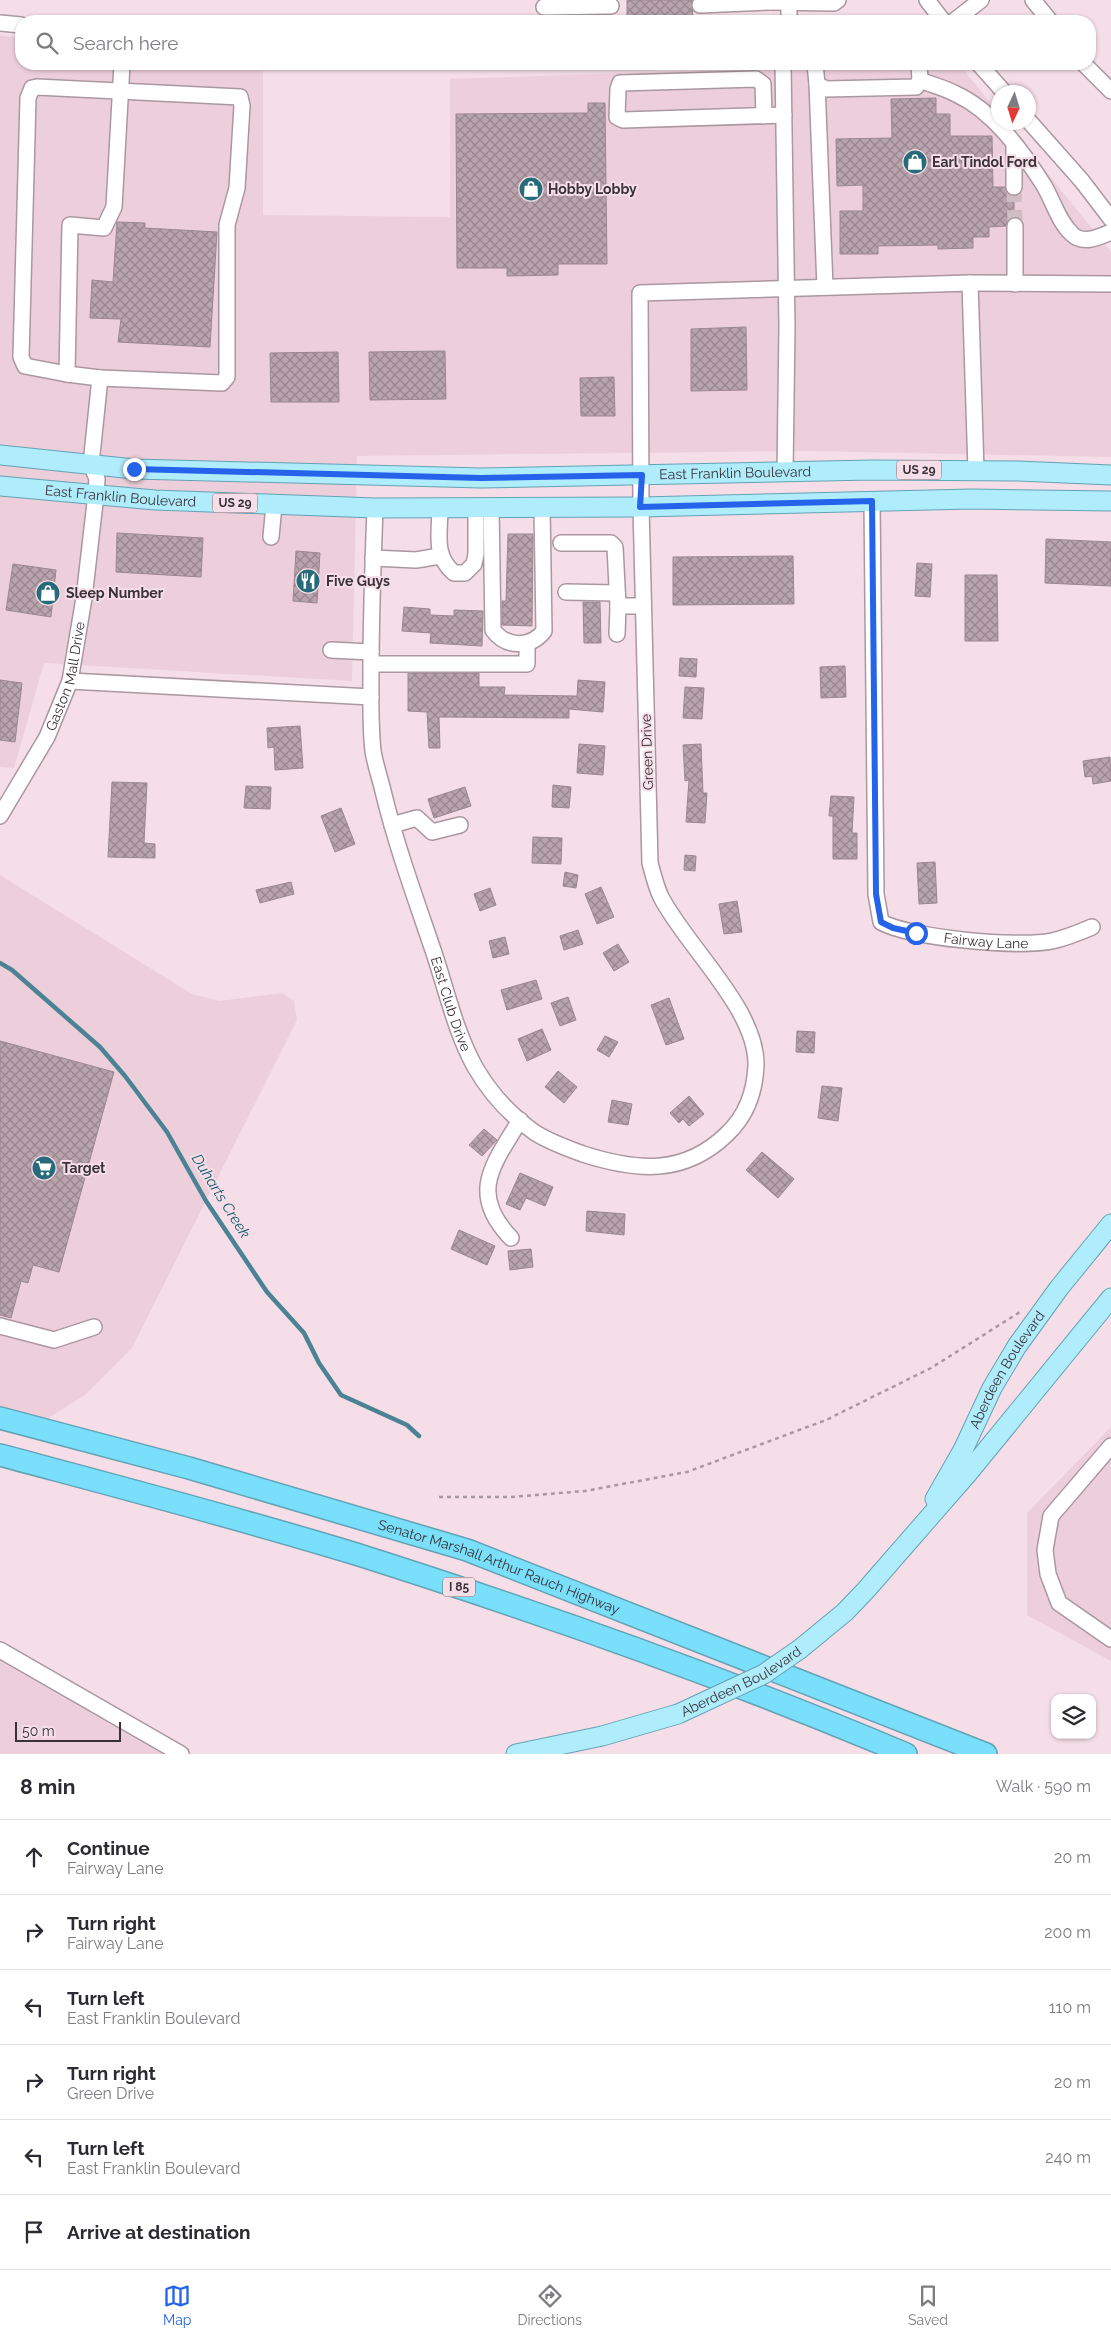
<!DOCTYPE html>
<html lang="en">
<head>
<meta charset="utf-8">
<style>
	body { margin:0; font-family:Raleway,sans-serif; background:#f2f2f3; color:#2b2b33 }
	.controls { position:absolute; right:15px; bottom:15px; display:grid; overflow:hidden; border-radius:10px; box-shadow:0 1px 4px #0004 }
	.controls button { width:45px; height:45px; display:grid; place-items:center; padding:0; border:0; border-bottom:1px solid #e1e1e2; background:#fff; color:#2b2b33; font:25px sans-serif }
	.compass { position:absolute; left:991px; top:85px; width:45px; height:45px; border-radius:50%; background:#fff; box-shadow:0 1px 4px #0004; rotate:184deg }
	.scale { position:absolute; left:15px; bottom:12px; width:106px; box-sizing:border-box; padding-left:5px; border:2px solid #3a3235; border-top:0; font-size:14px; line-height:18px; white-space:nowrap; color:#3a3235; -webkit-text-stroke:4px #f5dee7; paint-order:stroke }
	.stop { position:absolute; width:15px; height:15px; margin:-11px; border:4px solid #2563eb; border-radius:50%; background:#fff }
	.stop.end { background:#2563eb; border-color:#fff; box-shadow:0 1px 5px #0008 }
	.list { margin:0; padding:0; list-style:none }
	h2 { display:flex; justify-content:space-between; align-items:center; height:65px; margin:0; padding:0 20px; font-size:21px }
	h2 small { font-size:16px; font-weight:400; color:#7c7c81 }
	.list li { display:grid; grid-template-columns:32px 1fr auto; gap:15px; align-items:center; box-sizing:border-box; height:75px; padding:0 20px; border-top:1px solid #e1e1e2 }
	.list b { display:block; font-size:19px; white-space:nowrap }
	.list p { margin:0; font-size:16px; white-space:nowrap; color:#7c7c81 }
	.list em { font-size:16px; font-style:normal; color:#7c7c81 }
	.icon { flex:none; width:28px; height:28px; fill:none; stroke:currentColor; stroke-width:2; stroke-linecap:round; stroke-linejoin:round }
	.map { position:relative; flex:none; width:1111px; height:1754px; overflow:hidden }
	.search { position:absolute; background:#fff; box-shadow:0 1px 4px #0004; left:15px; right:15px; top:15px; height:55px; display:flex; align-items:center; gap:12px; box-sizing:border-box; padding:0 18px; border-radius:20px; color:#7c7c81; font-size:19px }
	.sheet { height:515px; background:#fff }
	nav { display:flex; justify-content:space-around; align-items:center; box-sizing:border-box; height:70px; border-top:1px solid #e1e1e2; background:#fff; font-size:14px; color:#7c7c81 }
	nav a { display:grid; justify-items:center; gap:2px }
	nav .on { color:#2563eb }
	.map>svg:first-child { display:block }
</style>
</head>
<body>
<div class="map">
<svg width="1111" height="1754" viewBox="0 0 1111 1754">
	<defs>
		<pattern id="building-cross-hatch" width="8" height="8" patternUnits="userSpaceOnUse" patternTransform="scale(1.25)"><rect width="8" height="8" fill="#b9a4ad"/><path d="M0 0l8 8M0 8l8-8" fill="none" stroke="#97868e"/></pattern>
	</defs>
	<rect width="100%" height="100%" fill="#f5dee7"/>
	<g fill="#edcfdc">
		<polygon points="0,35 21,38 21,64 218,64 263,70 263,215 450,217 450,79 885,64 959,64 998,112 998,122 1007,123 1111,252 1111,457 811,451 357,456 352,681 44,663 14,768 0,767"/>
		<polygon points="0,875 192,994 220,1001 282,993 294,1001 297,1020 132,1348 85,1395 34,1427 0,1418"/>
		<polygon points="1111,1427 1111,1661 1027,1615 1027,1513"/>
		<polygon points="0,1661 162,1754 0,1754"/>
	</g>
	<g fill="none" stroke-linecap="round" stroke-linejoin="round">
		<polyline stroke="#4b8394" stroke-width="4.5" points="0,963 12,970 100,1047 125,1076 167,1132 206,1201 267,1292 304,1333 319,1363 341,1395 407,1425 419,1436"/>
	</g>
	<g fill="url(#building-cross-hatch)" stroke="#9b878f">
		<polygon points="627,0 692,0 693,21 627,21"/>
		<polygon points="936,98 936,114 950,114 950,136 992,136 993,187 1005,187 1009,195 1014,196 1014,217 1007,221 1006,226 989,227 989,237 973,237 973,248 938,249 938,245 878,246 878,254 840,254 840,211 863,211 863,185 837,186 836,139 892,138 891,99"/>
		<polygon points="588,103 605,103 607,264 558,264 558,275 507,276 507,268 457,268 456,114 588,113"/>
		<polygon points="117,222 145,223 145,228 217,232 210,347 118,342 121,319 90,318 92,280 113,282"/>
		<polygon points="746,327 747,390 691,391 691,329"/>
		<polygon points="445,351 446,399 370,400 369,352"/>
		<polygon points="338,352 339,402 271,402 270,353"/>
		<polygon points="614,377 615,416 581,416 580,378"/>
		<polygon points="117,533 203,538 201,577 116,572"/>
		<polygon points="508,534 533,534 532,626 502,625 502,601 506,601"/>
		<polygon points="1046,539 1111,542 1111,586 1045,583"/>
		<polygon points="296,551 320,553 317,603 293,601"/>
		<polygon points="793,556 794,604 673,605 673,557"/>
		<polygon points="917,563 932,564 930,597 915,596"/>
		<polygon points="13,564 56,570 51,617 6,610"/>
		<polygon points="965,575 997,575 998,641 965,641"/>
		<polygon points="583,602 600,602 601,643 584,643"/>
		<polygon points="404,607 430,609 430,615 454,616 454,610 483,611 482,646 430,643 431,633 402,631"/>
		<polygon points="680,658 697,659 696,677 679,676"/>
		<polygon points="845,666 846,697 821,698 820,667"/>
		<polygon points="408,673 479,673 479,687 505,687 504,695 577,696 578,680 605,682 603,712 569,709 569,718 439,717 440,748 429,748 427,712 408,711"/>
		<polygon points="0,680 22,683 15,742 0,740"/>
		<polygon points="685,687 704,688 702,719 683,718"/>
		<polygon points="300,726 303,768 275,770 274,747 268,748 267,728"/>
		<polygon points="579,744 605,746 603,775 577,773"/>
		<polygon points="701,744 703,793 707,793 705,823 686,822 689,780 685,781 683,745"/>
		<polygon points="1110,757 1111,781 1093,784 1092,776 1085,777 1083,761"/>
		<polygon points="112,782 147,783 144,843 155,844 155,858 108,857"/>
		<polygon points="553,785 571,787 569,808 552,807"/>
		<polygon points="246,786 271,787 270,809 244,808"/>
		<polygon points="465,787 471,806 434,818 428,799"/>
		<polygon points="831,796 854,797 852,833 857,833 857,859 833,859 833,816 829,816"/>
		<polygon points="341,808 355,844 335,852 321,816"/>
		<polygon points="533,837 562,838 561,864 532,863"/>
		<polygon points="685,855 696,856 695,871 684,870"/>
		<polygon points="935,862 937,903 919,904 917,863"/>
		<polygon points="565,872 578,875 576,888 563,886"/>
		<polygon points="291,882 294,894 260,903 256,890"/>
		<polygon points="601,887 614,917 597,924 585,894"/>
		<polygon points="490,888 496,905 480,911 474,894"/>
		<polygon points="737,901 742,932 724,934 719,904"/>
		<polygon points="578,930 583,944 564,950 560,936"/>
		<polygon points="505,937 509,954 493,958 489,941"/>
		<polygon points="618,944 629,962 614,971 603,953"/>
		<polygon points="536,980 542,999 507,1010 501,990"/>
		<polygon points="568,997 576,1020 560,1026 551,1003"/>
		<polygon points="669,998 684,1039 666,1045 651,1005"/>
		<polygon points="542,1029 551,1050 527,1061 518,1039"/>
		<polygon points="797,1031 815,1032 814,1053 796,1052"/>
		<polygon points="605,1036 618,1042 609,1057 597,1050"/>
		<polygon points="0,1041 114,1072 59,1272 33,1265 28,1283 21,1281 11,1318 0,1315"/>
		<polygon points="558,1071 577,1087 564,1103 545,1087"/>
		<polygon points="822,1086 842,1088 838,1121 818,1118"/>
		<polygon points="689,1096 704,1114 689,1126 683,1119 679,1123 670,1113"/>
		<polygon points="612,1100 632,1104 628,1125 608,1122"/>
		<polygon points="484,1129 497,1140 482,1156 469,1145"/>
		<polygon points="762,1152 794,1179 778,1198 746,1170"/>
		<polygon points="520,1173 553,1187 545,1206 526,1198 520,1210 506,1204"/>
		<polygon points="587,1211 625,1214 624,1235 586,1231"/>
		<polygon points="459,1230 495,1246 487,1265 451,1249"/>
		<polygon points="531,1249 533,1267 510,1270 508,1251"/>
	</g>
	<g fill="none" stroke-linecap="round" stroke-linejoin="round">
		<polyline stroke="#d0bcc3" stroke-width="15" stroke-dasharray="15 8" stroke-linecap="butt" points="1014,187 1015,226"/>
		<defs>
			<g id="minor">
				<polyline points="770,0 770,2 834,3 838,0"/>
				<polyline points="927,0 943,21"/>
				<polyline points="1033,0 1050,21"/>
				<polyline points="700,5 770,2"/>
				<polyline points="544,7 611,6"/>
				<polyline points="789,21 789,2"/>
				<polyline points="954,21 981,0"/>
				<polyline points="0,23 21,25"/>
				<polyline points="783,64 787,326 785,472"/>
				<polyline points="815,64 817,84 826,89 916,87 920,80 919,64"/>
				<polyline points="979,64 1004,92"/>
				<polyline points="1084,64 1111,91"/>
				<path d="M920,80C932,85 945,88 956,94C993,111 1022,151 1043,184C1053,200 1058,221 1072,234C1083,245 1099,237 1111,232"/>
				<polyline points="817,84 825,287"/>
				<polyline points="764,116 763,84 756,79 620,83 618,89 617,117 623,120 784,115"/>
				<polyline points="1028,120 1082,181 1111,219"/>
				<polyline points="1014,145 1014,187"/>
				<polyline points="1015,226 1015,284"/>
				<polyline points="970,283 1111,284"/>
				<polyline points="67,374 25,366 21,357 28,98 32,88 37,87 240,97 242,106 237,188 227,225 227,377 222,383 100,378"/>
				<path id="s1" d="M872,501L876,894L881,922C910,938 1018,948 1052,941C1066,938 1078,933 1092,927"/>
				<path d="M440,507C440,533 433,555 454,573H465L474,564L476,554V507"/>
				<path d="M491,507L493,630C506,648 531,648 544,631L542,507"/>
				<path id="s2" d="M375,508C373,561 371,614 371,668C371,695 370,724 373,751C375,764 380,778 383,791C396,845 415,897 433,950C446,988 455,1031 475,1067C490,1093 510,1115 534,1132C549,1142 567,1148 583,1154C636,1171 684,1176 727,1134C746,1116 755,1092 756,1065C757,1009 686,946 661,897C656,887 653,874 650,863L641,507L640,293L970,283L976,470"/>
				<polyline points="271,537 274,505"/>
				<polyline points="561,543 611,543 615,547 618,606 643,606"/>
				<polyline points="373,558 416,560 440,556"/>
				<polyline points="566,592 617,593"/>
				<polyline points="617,634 618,606"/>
				<polyline points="331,650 371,652"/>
				<polyline points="371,664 527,664 527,644"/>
				<polyline points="70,681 371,697"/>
				<path id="s3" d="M0,816L47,737L70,681L84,598L96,494L97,479L91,464L100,378L67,374L70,225L104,228L114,207L122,64"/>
				<polyline points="392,825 417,818 432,832 460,825"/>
				<path d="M511,1238C468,1193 493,1165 520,1120"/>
				<polyline points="0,1326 54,1340 94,1327"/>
				<polyline points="1111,1446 1051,1516 1045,1550 1048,1574 1059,1603 1111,1639"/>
				<polyline points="0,1650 181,1754"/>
			</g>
			<g id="major">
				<path id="s4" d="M0,455L134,469L481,478L872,470L1018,471L1111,475"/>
				<path id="s5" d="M0,486L155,500L375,508L641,507L972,499L1111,501"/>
				<path id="s6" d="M935,1499L963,1450L992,1388L1017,1346L1059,1288L1111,1224"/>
				<polyline points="800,1649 845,1612 866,1590 968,1473 1111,1298"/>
				<polyline points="516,1754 602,1736 678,1714"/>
			</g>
			<g id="highway">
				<path id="s7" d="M0,1418L189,1468L467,1550L986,1754"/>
				<path d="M0,1455C119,1487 238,1518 356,1554C542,1613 726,1678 906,1754"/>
			</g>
		</defs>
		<use href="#minor" stroke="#ab979f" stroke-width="18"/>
		<use href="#major" stroke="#64a2b5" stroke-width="21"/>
		<use href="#highway" stroke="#64a2b5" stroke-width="24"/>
		<polyline stroke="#a9989e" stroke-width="2.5" stroke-dasharray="4 4" stroke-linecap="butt" points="439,1497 511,1497 585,1491 687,1472 826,1420 931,1368 1020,1312"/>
		<use href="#minor" stroke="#fff" stroke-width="15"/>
		<use href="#major" stroke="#afecfc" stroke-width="19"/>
		<use href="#highway" stroke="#7adffa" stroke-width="21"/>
		<defs>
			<g id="major-bridge">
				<path id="s8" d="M678,1714L764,1674L800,1649"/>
			</g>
		</defs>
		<use href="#major-bridge" stroke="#64a2b5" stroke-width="21" stroke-linecap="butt"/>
		<use href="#major-bridge" stroke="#afecfc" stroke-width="19"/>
	</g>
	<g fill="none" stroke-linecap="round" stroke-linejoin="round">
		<polyline stroke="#2563eb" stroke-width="6" points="134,469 481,478 642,475 640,507 872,501 876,894 881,922 893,928 916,933"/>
	</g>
	<defs>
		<symbol id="shop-disc" viewBox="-11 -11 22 22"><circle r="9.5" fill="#276b7b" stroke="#f5dee7"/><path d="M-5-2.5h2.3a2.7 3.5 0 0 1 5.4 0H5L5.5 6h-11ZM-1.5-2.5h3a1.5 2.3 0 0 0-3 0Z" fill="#fff"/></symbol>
		<symbol id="restaurant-disc" viewBox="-11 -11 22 22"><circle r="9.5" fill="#276b7b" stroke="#f5dee7"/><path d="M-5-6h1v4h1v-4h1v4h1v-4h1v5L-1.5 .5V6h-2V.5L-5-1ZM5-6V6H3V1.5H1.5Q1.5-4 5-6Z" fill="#fff"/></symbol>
		<symbol id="supermarket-disc" viewBox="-11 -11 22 22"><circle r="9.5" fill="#276b7b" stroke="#f5dee7"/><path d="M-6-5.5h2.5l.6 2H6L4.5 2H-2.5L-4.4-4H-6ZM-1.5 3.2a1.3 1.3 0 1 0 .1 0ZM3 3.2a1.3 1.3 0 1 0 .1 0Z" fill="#fff"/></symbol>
	</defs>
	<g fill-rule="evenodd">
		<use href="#shop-disc" x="901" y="148" width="28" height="28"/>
		<use href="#shop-disc" x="517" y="175" width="28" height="28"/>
		<use href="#restaurant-disc" x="294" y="567" width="28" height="28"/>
		<use href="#shop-disc" x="34" y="579" width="28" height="28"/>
		<use href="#supermarket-disc" x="30" y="1154" width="28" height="28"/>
	</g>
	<g text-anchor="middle" stroke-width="4" stroke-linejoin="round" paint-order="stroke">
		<g fill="#f5dee7" stroke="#72666a" stroke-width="1">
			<rect x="896.5" y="460.5" width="45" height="19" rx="4"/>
			<rect x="212.5" y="493.5" width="45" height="19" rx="4"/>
			<rect x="443" y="1577.5" width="32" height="19" rx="4"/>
		</g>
		<g font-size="12" font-weight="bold" fill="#3a3235">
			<text x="919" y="474">US 29</text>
			<text x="235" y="507">US 29</text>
			<text x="459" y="1591">I 85</text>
		</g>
		<g font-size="14" font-weight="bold" fill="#3a3235" stroke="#f5dee7" text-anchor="start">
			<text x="932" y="167">Earl Tindol Ford</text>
			<text x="548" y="194">Hobby Lobby</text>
			<text x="326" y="586">Five Guys</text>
			<text x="66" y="598">Sleep Number</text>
			<text x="62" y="1173">Target</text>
		</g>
		<g font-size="14" fill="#3a3235" stroke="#f5dee7">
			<text dy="5" stroke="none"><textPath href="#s4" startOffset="736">East Franklin Boulevard</textPath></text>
			<text dy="5" stroke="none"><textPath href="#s5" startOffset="121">East Franklin Boulevard</textPath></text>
			<text dy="5" stroke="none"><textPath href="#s3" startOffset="156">Gaston Mall Drive</textPath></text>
			<text transform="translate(647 752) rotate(-92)" y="5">Green Drive</text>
			<text dy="5" stroke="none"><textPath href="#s1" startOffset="529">Fairway Lane</textPath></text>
			<text dy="5" stroke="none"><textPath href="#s2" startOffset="508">East Club Drive</textPath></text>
			<text dy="5" stroke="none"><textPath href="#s6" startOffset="148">Aberdeen Boulevard</textPath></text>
			<text dy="5" stroke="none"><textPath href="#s7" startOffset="521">Senator Marshall Arthur Rauch Highway</textPath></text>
			<text dy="5" stroke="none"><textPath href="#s8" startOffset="71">Aberdeen Boulevard</textPath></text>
		</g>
		<g font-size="15" font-style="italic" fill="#165c6c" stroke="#f5dee7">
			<text transform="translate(221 1196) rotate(58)" y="5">Duharts Creek</text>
		</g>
	</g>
</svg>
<div class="controls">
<button><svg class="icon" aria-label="layers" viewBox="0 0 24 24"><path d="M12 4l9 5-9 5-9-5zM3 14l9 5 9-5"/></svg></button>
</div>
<svg class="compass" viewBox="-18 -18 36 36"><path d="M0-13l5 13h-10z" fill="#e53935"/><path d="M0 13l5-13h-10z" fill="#7c7c81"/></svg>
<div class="scale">50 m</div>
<div class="stop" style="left:916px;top:933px"></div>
<div class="stop end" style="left:134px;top:469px"></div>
<div class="search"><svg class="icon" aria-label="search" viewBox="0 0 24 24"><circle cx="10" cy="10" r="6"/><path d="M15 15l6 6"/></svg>Search here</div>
</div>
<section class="sheet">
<h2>8 min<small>Walk · 590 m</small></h2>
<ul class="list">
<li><svg class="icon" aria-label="ahead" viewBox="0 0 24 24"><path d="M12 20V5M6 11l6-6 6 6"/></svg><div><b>Continue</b><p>Fairway Lane</p></div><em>20 m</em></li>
<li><svg class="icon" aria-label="right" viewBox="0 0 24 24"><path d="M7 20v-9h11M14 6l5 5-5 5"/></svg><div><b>Turn right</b><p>Fairway Lane</p></div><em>200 m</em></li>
<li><svg class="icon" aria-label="left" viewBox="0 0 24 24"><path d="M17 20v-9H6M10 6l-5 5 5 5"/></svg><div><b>Turn left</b><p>East Franklin Boulevard</p></div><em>110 m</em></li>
<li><svg class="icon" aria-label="right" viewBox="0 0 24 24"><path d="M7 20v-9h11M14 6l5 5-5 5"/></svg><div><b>Turn right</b><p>Green Drive</p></div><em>20 m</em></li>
<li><svg class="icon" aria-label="left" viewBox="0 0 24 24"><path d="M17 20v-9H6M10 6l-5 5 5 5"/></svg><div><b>Turn left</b><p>East Franklin Boulevard</p></div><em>240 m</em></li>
<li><svg class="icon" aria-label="arrive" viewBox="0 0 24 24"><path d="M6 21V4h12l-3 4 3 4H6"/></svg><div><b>Arrive at destination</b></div></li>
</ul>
</section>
<nav>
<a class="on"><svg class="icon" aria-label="map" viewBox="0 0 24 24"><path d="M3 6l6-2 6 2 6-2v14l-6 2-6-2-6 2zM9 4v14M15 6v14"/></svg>Map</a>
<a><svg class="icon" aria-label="directions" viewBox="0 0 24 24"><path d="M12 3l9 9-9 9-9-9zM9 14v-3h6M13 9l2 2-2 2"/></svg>Directions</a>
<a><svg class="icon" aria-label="saved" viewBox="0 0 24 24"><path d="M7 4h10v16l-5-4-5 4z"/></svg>Saved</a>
</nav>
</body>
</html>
